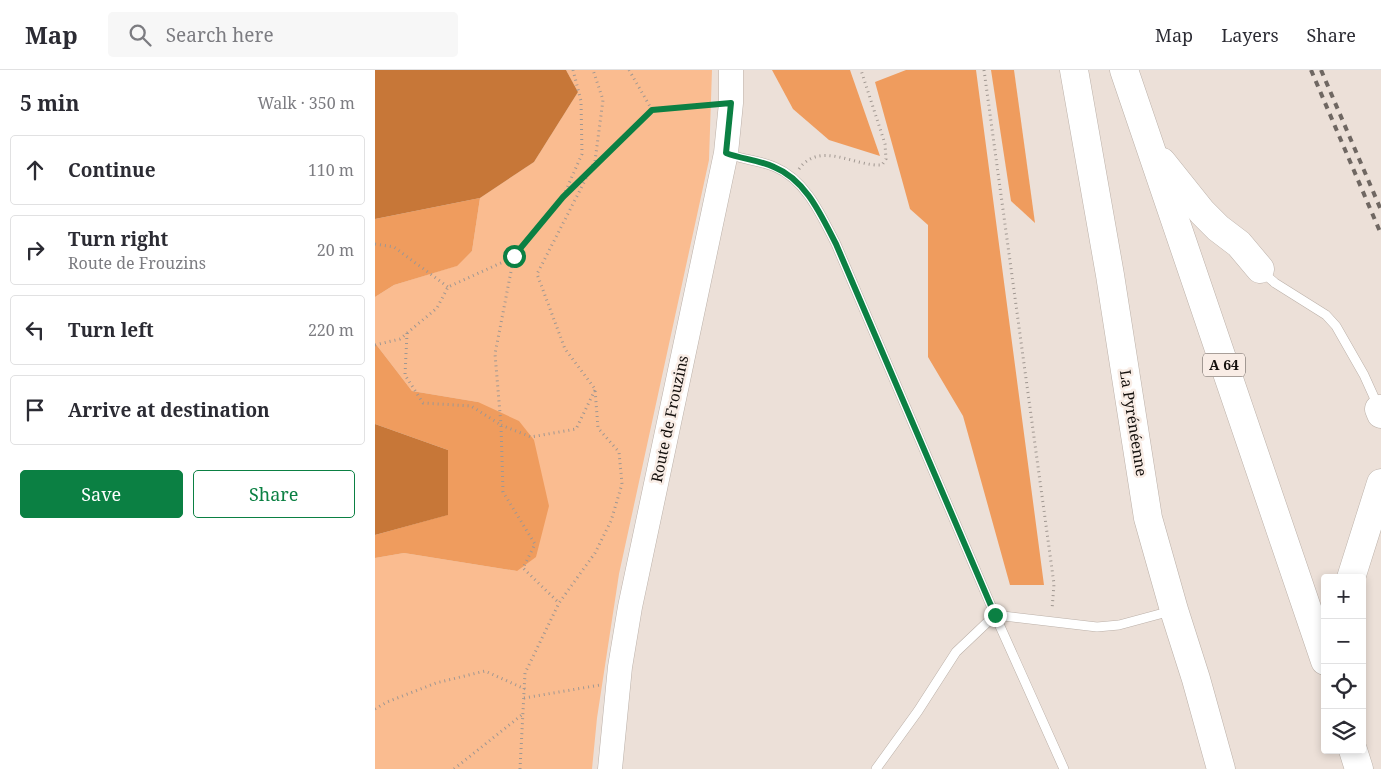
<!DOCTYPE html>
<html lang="en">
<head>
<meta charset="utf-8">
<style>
	body { margin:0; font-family:"Noto Serif",serif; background:#f7f7f7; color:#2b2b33 }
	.controls { position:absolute; right:15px; bottom:15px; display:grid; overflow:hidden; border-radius:5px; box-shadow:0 2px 8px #0003 }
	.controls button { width:45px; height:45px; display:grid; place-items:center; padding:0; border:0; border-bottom:1px solid #e1e1e2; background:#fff; color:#2b2b33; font:25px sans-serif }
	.stop { position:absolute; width:15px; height:15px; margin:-11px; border:4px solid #0b8043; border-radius:50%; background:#fff }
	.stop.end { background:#0b8043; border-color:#fff; box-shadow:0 1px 5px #0008 }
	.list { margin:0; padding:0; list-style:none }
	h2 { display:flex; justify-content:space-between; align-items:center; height:65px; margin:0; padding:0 20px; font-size:21px }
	h2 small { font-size:16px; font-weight:400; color:#7c7c81 }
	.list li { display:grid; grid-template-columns:32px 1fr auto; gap:15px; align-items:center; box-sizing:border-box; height:70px; margin:0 10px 10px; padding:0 10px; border:1px solid #e1e1e2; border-radius:5px }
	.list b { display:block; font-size:19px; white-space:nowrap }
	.list p { margin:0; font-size:16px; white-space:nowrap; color:#7c7c81 }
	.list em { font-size:16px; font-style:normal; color:#7c7c81 }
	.actions { display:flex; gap:10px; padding:15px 20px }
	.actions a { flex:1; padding:11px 0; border:1px solid #0b8043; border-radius:5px; text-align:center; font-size:18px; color:#0b8043 }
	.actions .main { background:#0b8043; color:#fff }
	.icon { flex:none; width:28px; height:28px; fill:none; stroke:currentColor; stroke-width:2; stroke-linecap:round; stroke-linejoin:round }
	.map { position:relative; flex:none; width:1006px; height:699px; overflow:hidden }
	header { display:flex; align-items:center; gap:30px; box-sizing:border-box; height:70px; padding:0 25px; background:#fff; border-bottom:1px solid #e1e1e2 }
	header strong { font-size:24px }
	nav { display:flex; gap:28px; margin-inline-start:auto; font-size:18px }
	.search { width:350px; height:45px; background:#f7f7f7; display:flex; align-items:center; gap:12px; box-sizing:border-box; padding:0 18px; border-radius:5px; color:#7c7c81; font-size:19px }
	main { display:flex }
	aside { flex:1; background:#fff }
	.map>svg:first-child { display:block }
</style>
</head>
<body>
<header>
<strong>Map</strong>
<div class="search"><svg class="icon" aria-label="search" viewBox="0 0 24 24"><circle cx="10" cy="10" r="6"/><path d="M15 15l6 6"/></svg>Search here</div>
<nav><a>Map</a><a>Layers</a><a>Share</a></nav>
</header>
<main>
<aside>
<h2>5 min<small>Walk · 350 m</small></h2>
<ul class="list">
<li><svg class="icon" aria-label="ahead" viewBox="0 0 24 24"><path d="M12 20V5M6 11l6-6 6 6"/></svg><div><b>Continue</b></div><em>110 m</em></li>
<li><svg class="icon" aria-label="right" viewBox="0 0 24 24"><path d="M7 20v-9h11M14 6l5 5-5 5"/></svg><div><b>Turn right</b><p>Route de Frouzins</p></div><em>20 m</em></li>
<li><svg class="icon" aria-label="left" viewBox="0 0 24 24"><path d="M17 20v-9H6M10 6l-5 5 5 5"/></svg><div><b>Turn left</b></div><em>220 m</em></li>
<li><svg class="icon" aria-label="arrive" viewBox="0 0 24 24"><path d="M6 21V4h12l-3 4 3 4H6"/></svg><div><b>Arrive at destination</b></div></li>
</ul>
<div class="actions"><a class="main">Save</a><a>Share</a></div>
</aside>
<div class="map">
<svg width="1006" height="699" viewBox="0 0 1006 699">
	<rect width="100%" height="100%" fill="#ece0d8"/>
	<polygon fill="#fabc90" points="191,0 337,0 334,90 244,504 222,648 217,699 0,699 0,488 29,483 142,501 103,332 37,321 0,273 0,227 19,215 81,196 97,181 105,128 159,92 203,22"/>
	<g fill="#ef9c5e">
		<polygon points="397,0 475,0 505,86 454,70 418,39"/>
		<polygon points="531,0 601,0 669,515 635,515 588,346 553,287 553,155 535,139 500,12"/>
		<polygon points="616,0 639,0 660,153 636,131"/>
		<polygon points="105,128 97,181 82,196 19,215 0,227 0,149"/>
		<polygon points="0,273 37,321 103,332 144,351 159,370 174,436 161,487 142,501 29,483 0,488 0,465 72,445 73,380 0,354"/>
	</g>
	<g fill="#c77738">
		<polygon points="0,0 191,0 203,22 159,92 105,128 0,149"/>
		<polygon points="0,354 73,380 73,445 0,465"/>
	</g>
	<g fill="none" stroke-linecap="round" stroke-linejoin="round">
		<defs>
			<g id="lane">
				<path d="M351,83C367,90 384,90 400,97C431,110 446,145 461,174L620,545L689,699"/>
				<polyline points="886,201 900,213 951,245 961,256 989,305 1003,336"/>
				<polyline points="501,699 543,641 581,582 620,545 722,557 744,555 796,541"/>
			</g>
			<polyline id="secondary" points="235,699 245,597 255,537 351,83 356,33 356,0"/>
			<g id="highway">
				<polyline points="699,0 735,205 773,448 799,540 821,609 846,699"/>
				<polyline points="749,0 950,591"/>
				<polyline points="787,92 827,142 843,158 864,174 885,199"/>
				<polyline points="1004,339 1006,344"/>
				<polyline points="976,508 1006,413"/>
				<polyline points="978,680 984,699"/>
			</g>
		</defs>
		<use href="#lane" stroke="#bbb0a8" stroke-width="10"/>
		<use href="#secondary" stroke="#bbb0a8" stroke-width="25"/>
		<use href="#highway" stroke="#bbb0a8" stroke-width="29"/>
		<g stroke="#a09791" stroke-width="3" stroke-dasharray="1 4" stroke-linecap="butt">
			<polyline points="198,0 206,31 207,84 188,127 139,186 120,284 126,355 156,367 201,359 220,320"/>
			<polyline points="254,0 277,40"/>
			<polyline points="609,0 679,514 677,540"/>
			<polyline points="218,98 277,40 336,35"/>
			<path d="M424,99C445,70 480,97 507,95L511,89L510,74L486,0"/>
			<polyline points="190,126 212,104"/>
			<polyline points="0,174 19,177 73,217"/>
			<polyline points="32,263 30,305 48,333 96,336 126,355 128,422 160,474 148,498 184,533"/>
			<polyline points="0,275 25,269 62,238 73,217 139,187"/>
			<polyline points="149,628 225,615"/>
			<polyline points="0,639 12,632 61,613 110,601 150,619"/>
			<polyline points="79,699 148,644"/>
			<polyline points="145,699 150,603 184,533 220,483 236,451 247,414 244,382 223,358 220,319 190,279 162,204 220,91 228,30 218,0"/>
		</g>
		<use href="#lane" stroke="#fff" stroke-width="9"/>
		<use href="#secondary" stroke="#fff" stroke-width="24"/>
		<use href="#highway" stroke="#fff" stroke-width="28"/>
		<g stroke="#6f6762" stroke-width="4" stroke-dasharray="6 6" stroke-linecap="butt">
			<polyline points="936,0 1006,164"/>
			<polyline points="946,0 1006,140"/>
		</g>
	</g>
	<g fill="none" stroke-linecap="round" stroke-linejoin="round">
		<path stroke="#0b8043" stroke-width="6" d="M139,186L188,127L277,40L356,33L351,83C366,89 384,90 399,97C431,110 446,145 461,174L620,545"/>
	</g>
	<g text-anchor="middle" stroke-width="5" stroke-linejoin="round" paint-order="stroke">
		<rect fill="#f9ede6" stroke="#59524e" stroke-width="1" x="828" y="283.5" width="42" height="23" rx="4"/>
		<g font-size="14" font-weight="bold" fill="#14100d">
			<text x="849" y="300">A 64</text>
		</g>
		<g font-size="15" fill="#14100d" stroke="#f9ede6">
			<text transform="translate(295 349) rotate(-78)" y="5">Route de Frouzins</text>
			<text transform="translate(758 353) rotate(81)" y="5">La Pyrénéenne</text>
		</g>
	</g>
</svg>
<div class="controls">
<button>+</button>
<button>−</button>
<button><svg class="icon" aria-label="locate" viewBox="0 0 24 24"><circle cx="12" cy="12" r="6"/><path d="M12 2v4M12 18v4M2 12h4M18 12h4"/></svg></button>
<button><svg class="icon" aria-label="layers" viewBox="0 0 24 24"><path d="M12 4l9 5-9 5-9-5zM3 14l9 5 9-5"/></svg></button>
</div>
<div class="stop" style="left:139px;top:186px"></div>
<div class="stop end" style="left:620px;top:545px"></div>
</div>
</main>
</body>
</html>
